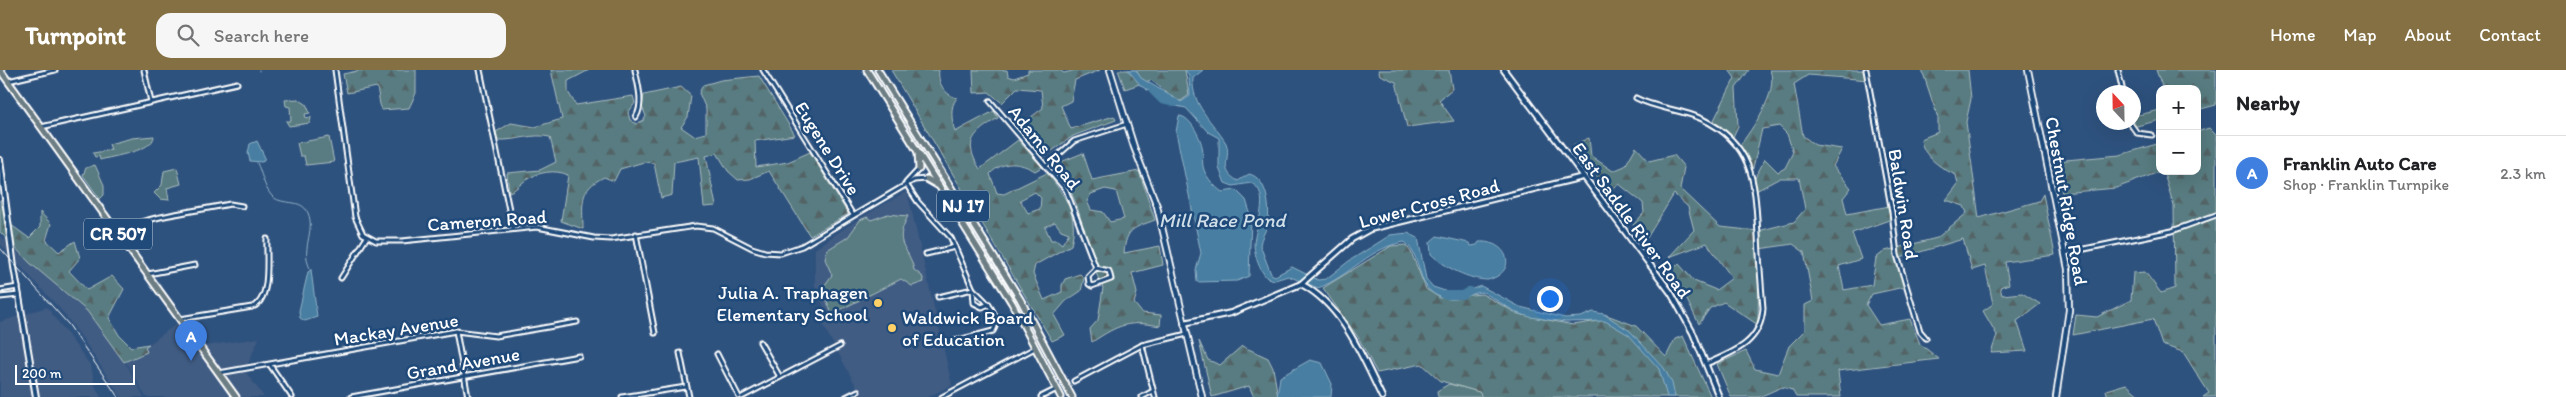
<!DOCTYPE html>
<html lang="en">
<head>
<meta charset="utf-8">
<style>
	body { margin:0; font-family:Itim,sans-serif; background:#f6f6f6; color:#202124 }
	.controls { position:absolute; right:15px; top:15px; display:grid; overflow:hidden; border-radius:10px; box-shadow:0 5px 20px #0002 }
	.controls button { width:45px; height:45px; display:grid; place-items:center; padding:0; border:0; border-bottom:1px solid #e0e0e0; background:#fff; color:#202124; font:25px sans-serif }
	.compass { position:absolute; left:2096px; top:15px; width:45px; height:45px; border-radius:50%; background:#fff; box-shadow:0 5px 20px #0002; rotate:338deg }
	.scale { position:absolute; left:15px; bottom:12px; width:120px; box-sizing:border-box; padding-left:5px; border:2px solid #fff; border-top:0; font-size:14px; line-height:18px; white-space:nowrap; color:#fff; -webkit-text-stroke:4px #1f4a7a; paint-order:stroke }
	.you { position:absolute; left:1549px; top:228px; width:18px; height:18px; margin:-12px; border:4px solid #fff; border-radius:50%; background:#1a73e8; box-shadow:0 0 0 8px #1a73e833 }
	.badge { display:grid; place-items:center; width:32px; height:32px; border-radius:50%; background:#847042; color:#fff; font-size:16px; font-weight:700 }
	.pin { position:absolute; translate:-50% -41px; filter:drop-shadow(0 1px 2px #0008) }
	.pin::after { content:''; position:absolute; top:26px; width:18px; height:15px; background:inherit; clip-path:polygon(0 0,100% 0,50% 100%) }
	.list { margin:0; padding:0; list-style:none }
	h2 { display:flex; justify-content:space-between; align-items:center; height:65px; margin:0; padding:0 20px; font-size:21px }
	h2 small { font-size:16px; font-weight:400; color:#757577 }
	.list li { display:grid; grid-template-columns:32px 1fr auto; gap:15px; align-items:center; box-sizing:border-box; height:75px; padding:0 20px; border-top:1px solid #e0e0e0 }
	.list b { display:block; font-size:19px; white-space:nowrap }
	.list p { margin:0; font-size:16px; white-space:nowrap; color:#757577 }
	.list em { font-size:16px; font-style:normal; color:#757577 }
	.icon { flex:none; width:28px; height:28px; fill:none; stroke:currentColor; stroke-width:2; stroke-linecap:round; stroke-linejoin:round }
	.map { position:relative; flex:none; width:2216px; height:327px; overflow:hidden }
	header { display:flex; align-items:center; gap:30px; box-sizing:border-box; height:70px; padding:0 25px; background:#847042; color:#fff }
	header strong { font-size:24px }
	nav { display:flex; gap:28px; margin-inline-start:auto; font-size:18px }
	.search { width:350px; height:45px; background:#f6f6f6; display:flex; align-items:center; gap:12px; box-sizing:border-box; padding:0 18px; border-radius:15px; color:#757577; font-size:19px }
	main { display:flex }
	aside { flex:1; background:#fff }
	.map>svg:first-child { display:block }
</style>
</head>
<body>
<header>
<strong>Turnpoint</strong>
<div class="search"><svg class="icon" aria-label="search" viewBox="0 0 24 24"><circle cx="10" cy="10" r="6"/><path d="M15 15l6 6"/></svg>Search here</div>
<nav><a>Home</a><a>Map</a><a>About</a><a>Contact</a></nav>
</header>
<main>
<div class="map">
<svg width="2216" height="327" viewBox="0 0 2216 327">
	<defs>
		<pattern id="forest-firs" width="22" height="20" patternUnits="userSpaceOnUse" patternTransform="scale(1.25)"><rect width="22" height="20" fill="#587c81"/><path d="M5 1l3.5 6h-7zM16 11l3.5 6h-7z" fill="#526466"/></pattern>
	</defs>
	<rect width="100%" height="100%" fill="#2e527e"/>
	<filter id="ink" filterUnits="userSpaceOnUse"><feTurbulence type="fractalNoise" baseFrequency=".02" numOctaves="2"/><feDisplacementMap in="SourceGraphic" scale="10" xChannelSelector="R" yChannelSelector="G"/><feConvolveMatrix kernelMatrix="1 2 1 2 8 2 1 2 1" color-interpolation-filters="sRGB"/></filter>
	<g filter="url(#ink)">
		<g fill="#405b83">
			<polygon points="907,121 952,315 928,327 862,327 822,253 829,249 815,216 815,179 849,155"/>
			<polygon points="0,166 87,241 128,297 144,327 121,327 83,269 61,240 0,174"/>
			<polygon points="47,237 91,296 95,316 101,327 0,327 0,252"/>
			<polygon points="182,250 198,273 205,276 259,268 245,301 264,327 146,327 126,292 146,282 145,277"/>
		</g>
		<g fill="#587c81" stroke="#acbec0">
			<polygon points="298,29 306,34 310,43 305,44 306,48 311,47 310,53 289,56 286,51 291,51 290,37 286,36 285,30"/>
			<path d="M154,66C154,81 113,86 100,90L99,86L95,87L93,83L111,80L109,74L132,68Z"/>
			<polygon points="329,67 334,92 306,95 304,86 300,86 297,73"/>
			<polygon points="95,95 104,115 104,125 100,129 83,105 86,98"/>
			<polygon points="177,98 181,114 167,118 169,130 160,129 154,123 162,115 164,101"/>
			<path d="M888,144L908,146C892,176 909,175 914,200L922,206L924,212L912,216L901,209L832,244L822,219L832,205L825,189L827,180L848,167L860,150L867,147L871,150Z"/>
			<polygon points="1449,314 1480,322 1482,327 1438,327 1437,321"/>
		</g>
		<g fill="url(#forest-firs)" stroke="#acbec0" fill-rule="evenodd">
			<polygon points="362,0 416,0 416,23 409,38 381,40 377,17 347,23 343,4"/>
			<path d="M551,0H589L568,11V22L576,35L633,26L635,33L628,43L630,50L636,54L644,50L646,46L642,37L644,25L681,17L691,26L688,47L681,57L694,66L706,63V39L699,23L703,15L721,10L759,6L795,65L755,71L756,97L788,92L810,82L848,144L810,166L769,101L750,109L738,110L728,101L717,83L706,86L716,136L704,137L699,87L674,92L672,125L661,128L654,93L644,92L620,99L614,111L604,107C578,120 583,133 583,159L561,151L568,105C556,99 537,102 526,110C520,114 516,120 509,122L507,103L540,100L556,92L550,67C532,63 516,71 498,70L496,62L511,53L535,57L562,49Z"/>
			<path d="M891,0H939C937,13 945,25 957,28C949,37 952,51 955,62L994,41L998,48C974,63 962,71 980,99L1018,70L1042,97L1035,101C1020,92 1003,90 990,104L997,123L1004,124L1047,103C1065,126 1079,144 1071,175L1035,195L1033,204L1044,230L1062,222V215L1065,209L1080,204L1084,208L1081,221L1066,231L1054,245L1065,265L1052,271ZM1035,122L1041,128L1040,139L1028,143L1020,130ZM1055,152L1061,160L1069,163L1062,174L1057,170H1051L1045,157Z"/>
			<polygon points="973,0 1007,0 1008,6 1014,8 1028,3 1028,0 1059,0 1064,3 1076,0 1100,0 1075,10 1071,31 1061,36 1071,59 1114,46 1116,50 1073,66 1045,86 1024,63 1026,51 1043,38 1041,20 1017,18 1002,33 989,22 974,23"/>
			<polygon points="1118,0 1185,0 1189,25 1181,31 1176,30 1151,10 1125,19"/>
			<polygon points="1378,0 1449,0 1452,19 1439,30 1454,51 1407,57 1396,12 1380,5"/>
			<polygon points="1729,0 1749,0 1736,18 1738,56 1732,69 1713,52 1735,8"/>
			<path d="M1770,0H1867L1869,10L1808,5L1794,14L1803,66L1815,75L1842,79L1833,96L1851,118L1843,128L1847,144L1890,136L1892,149L1852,163L1861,189L1839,196L1844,220L1872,215L1876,188L1885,181L1937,168L1967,143L1964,136L1946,130L1958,114L1956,105C1942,99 1922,86 1921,69L1938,62V48L1922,0H1968L1971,29L1966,52L1979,148L2039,131L2043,124L2055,185L2005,192L2009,214L2000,217L2002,225L2022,223L2040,234L2017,251L2027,281L1991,283L1997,265L1983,241L1993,234L1985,196L1972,200L1963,169L1897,189L1904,217L1872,224L1866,235L1879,255L1910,249L1920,274L1939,289L1838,301L1841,327H1796L1792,320L1782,317L1759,327H1731L1717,294L1746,281L1755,299L1778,304L1789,276L1805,260V235L1813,231L1804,182L1793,174L1759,179L1758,255L1724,232L1710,238L1699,254L1683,222L1668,201L1679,194L1694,211L1716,220L1732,208L1707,173L1669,187L1694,160L1688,137L1674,124L1645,171L1633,155L1644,143L1643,133L1619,114L1608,122L1573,75L1589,68L1591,86L1613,101L1625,96L1636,77L1649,91L1674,85L1684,97L1680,119L1720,157L1758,161L1794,152L1805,139L1799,108H1780L1756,121L1754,110L1765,89L1778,102L1785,98L1793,82L1787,64L1779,56L1762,59L1752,102L1739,77C1752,58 1779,24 1770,0Z"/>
			<polygon points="2156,0 2216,0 2216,35 2197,40 2197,19 2163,19"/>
			<polygon points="2160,40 2160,50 2133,57 2130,53 2134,52 2134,46"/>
			<polygon points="2209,58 2216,65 2216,327 2203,327 2209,323 2183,282 2162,275 2153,249 2073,265 2076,245 2097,247 2131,230 2133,203 2145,202 2161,223 2175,218 2174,136 2163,101 2197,101 2197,62"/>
			<polygon points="2160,73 2160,101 2162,101 2116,118 2062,123 2055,91 2120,85"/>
			<path d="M1083,83L1092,110L1139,101L1155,150C1134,158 1126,158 1124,183L1160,176L1163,195L1132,203L1137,223L1134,233L1142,243L1161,245L1160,256C1128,250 1118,255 1092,272L1090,259L1098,250L1103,218L1096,203L1077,136L1065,108L1056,94ZM1105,119L1116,121L1124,149L1110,152L1103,142L1091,140L1087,131L1091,124Z"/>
			<polygon points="0,130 7,152 29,168 40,157 40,142 51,154 46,170 59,182 75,171 80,188 69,201 87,220 112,206 124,219 109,248 119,265 131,277 149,274 145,277 147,282 124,292 87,241 30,193 0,162"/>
			<polygon points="1406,175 1411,182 1426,219 1440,228 1482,224 1518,244 1573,255 1605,250 1604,244 1636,256 1666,287 1675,269 1683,266 1711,327 1482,327 1479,322 1441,311 1422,294 1377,303 1358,267 1323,218 1391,176"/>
			<polygon points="1199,271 1208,290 1220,295 1242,276 1268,288 1273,298 1278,327 1254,327 1249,316 1212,327"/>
			<polygon points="2126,314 2141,327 2108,327 2106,320"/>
		</g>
		<g fill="#467ea1" stroke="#90b2c7">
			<path d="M1128,0H1136L1141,8L1181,32L1190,26L1189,5L1185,0H1203L1193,8C1191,35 1213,52 1226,73C1232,89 1217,99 1238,111L1249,104C1268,108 1271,141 1267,156C1265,163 1261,167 1260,175L1271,204L1275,206L1292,197L1318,210L1326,209L1349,191L1381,171L1390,165L1408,163L1418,168L1426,209L1433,217L1448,222L1453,226L1481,216L1520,237L1565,248L1581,247L1593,242L1604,244L1630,261L1664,298L1672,313L1675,327H1667L1659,299L1629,265L1605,251L1565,252L1530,247L1517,243L1483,222C1472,222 1461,231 1449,229C1413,224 1426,191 1405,172C1371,176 1349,207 1318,218L1288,206L1275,210L1267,208C1259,199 1255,187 1254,175C1254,159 1273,123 1251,113L1233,116L1225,113L1219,98V68L1208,62L1186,38L1171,35L1141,16Z"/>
			<path d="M1179,46C1190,46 1200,67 1202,76C1204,84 1201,92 1204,100C1207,108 1215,117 1222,122L1236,120L1246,130L1251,146L1249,206L1237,211L1197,212L1196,200L1201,183L1176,62Z"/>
			<polygon points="257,71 265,88 262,92 250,91 248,83 250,74"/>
			<path d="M1437,166L1469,173L1471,176L1477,175L1479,172C1507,170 1520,201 1488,210C1470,210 1444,197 1431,184L1430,172Z"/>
			<polygon points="311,200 317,247 305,251 300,248 299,241 308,202"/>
			<polygon points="1310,290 1322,293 1332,314 1331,327 1277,327 1280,307"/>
		</g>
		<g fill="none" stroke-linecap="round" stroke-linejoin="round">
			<g stroke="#90b2c7" stroke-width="1">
				<polyline points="259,1 259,0"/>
				<path d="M257,93C262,103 263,115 271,125C281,137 301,127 308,143C316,161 299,181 311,200"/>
			</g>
			<g stroke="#467ea1" stroke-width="8">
				<polyline points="1153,21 1162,30 1175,33"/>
				<polyline points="1444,225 1462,225 1469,221"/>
			</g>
			<defs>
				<g id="minor">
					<polyline points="144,0 151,32"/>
					<polyline points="335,0 355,147 363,164 376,171 402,171 537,157 594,168 611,169 696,156 713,158 752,178 765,182 781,183 802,176 914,110 927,109"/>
					<polyline points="480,0 513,159"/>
					<path d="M635,0C638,14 644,34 636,47"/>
					<polyline points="763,0 853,145"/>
					<polyline points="1866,0 1892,142 1897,185 1920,261 1926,268"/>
					<polyline points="2118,0 2123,22"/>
					<polyline points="8,11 55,0"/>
					<path d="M1636,28C1657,39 1681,39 1702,49C1755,74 1755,115 1758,165C1759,190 1761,214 1763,238C1761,273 1734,282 1706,294"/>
					<polyline points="990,31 1066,120 1096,198"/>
					<polyline points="2129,52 2137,63 2152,65"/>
					<polyline points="41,57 237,13"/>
					<polyline points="1046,96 1074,71 1127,54"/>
					<polyline points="906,113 919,99"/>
					<polyline points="906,114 918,132 951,168 973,219 974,233 982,237 989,234"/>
					<path d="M117,162C144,146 198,141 230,134L242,136"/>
					<polyline points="636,164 655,263"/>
					<polyline points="2065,183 2172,161 2216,145"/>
					<polyline points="926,184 955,177"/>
					<polygon points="1096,198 1109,201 1111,209 1092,216 1089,214 1088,206"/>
					<polyline points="148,204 195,195"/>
					<polyline points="341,208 367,167"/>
					<polyline points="0,220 18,217"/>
					<polyline points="0,227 19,225"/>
					<path d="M938,227L973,219C983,228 1003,245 993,261L947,273"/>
					<path d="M180,249L252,237C272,231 266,187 267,169"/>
					<polyline points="456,261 468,327"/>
					<polyline points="760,272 780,307"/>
					<polyline points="1142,275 1155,327"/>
					<polyline points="680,283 689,327"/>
					<polyline points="717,284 739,327"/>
					<polyline points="270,295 292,327"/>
					<polyline points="219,303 456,261 496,266 577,252"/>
					<polyline points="1074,311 1142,275 1187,264"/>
					<polyline points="351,327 579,286"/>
					<polyline points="622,327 686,317"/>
					<polyline points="742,327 840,276"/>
					<polyline points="846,327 858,321"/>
					<polyline points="942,327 1035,278"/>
					<polyline points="1041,327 1057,319"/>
					<polyline points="1142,327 1153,321"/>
				</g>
				<g id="tertiary">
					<polyline points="1504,0 1671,223 1693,263 1719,327"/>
					<polyline points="0,90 14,197 36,327"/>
					<path d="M1301,214C1343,236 1362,286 1382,327"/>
					<polyline points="1184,253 1231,243 1301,214 1352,169 1370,159 1583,107"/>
				</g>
				<g id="secondary">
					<polyline points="1110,0 1134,77 1157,136 1202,327"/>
					<polyline points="2028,0 2068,199 2069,240 2056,327"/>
				</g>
				<polyline id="primary" points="0,0 236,327"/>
				<g id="trunk">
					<polyline points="867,0 1012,233 1061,327"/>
					<polyline points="878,0 1020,229 1072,327"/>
					<polyline points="918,82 919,99"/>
					<polyline points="927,109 939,116"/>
				</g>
			</defs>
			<use href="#minor" stroke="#fff" stroke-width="7"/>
			<use href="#tertiary" stroke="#fff" stroke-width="8"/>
			<use href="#secondary" stroke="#fff" stroke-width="8"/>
			<use href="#primary" stroke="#fff" stroke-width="9"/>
			<use href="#trunk" stroke="#fff" stroke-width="9"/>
			<use href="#minor" stroke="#1f4a7a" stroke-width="3"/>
			<use href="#tertiary" stroke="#1f4a7a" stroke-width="4"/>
			<use href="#secondary" stroke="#1f4a7a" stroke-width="4.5"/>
			<use href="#primary" stroke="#6c7e84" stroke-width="5"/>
			<use href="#trunk" stroke="#6c7e84" stroke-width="5"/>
			<polyline stroke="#fff" stroke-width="1" points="0,178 69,255 118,327"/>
		</g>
	</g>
	<g fill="#ffd166" stroke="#1f4a7a" stroke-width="2">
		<circle cx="878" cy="233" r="5"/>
		<circle cx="892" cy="258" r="5"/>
	</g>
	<g text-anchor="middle" stroke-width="5" stroke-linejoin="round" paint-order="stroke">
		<g fill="#1f4a7a" stroke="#bcc9d7" stroke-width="1">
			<rect x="937" y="120.5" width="52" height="31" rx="4"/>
			<rect x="84" y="148.5" width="68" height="31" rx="4"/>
		</g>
		<g font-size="18" font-weight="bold" fill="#fff">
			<text x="963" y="142">NJ 17</text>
			<text x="118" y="170">CR 507</text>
		</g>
		<g font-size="19" fill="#fff" stroke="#1f4a7a">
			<text transform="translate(1045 77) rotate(51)" y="7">Adams Road</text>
			<text transform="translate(828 78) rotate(58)" y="7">Eugene Drive</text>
			<text transform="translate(2067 131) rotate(80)" y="7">Chestnut Ridge Road</text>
			<text transform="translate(1429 133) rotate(-15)" y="7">Lower Cross Road</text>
			<text transform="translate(1904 134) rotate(81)" y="7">Baldwin Road</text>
			<text transform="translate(487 150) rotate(-4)" y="7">Cameron Road</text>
			<text transform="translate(1632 150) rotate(54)" y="7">East Saddle River Road</text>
			<text transform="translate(396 259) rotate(-9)" y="7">Mackay Avenue</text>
			<text transform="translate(463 293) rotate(-10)" y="7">Grand Avenue</text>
		</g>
		<g font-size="19" fill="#fff" stroke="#1f4a7a" text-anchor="end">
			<text x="868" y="229">Julia A. Traphagen<tspan x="868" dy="22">Elementary School</tspan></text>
			<text x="902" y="254" text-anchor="start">Waldwick Board<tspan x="902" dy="22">of Education</tspan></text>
		</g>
		<g font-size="20" font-style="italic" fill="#d1dfe8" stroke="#1f4a7a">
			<text x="1222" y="157">Mill Race Pond</text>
		</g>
	</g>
</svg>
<div class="controls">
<button>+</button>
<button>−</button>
</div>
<svg class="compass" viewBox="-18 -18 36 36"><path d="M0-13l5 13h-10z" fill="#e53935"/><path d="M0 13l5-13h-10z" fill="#757577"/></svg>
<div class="scale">200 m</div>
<div class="you"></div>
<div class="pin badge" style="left:191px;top:291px;background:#3f7fe0">A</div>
</div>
<aside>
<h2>Nearby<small></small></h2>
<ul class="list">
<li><span class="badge" style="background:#3f7fe0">A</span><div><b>Franklin Auto Care</b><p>Shop · Franklin Turnpike</p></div><em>2.3 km</em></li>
</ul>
</aside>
</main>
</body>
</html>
